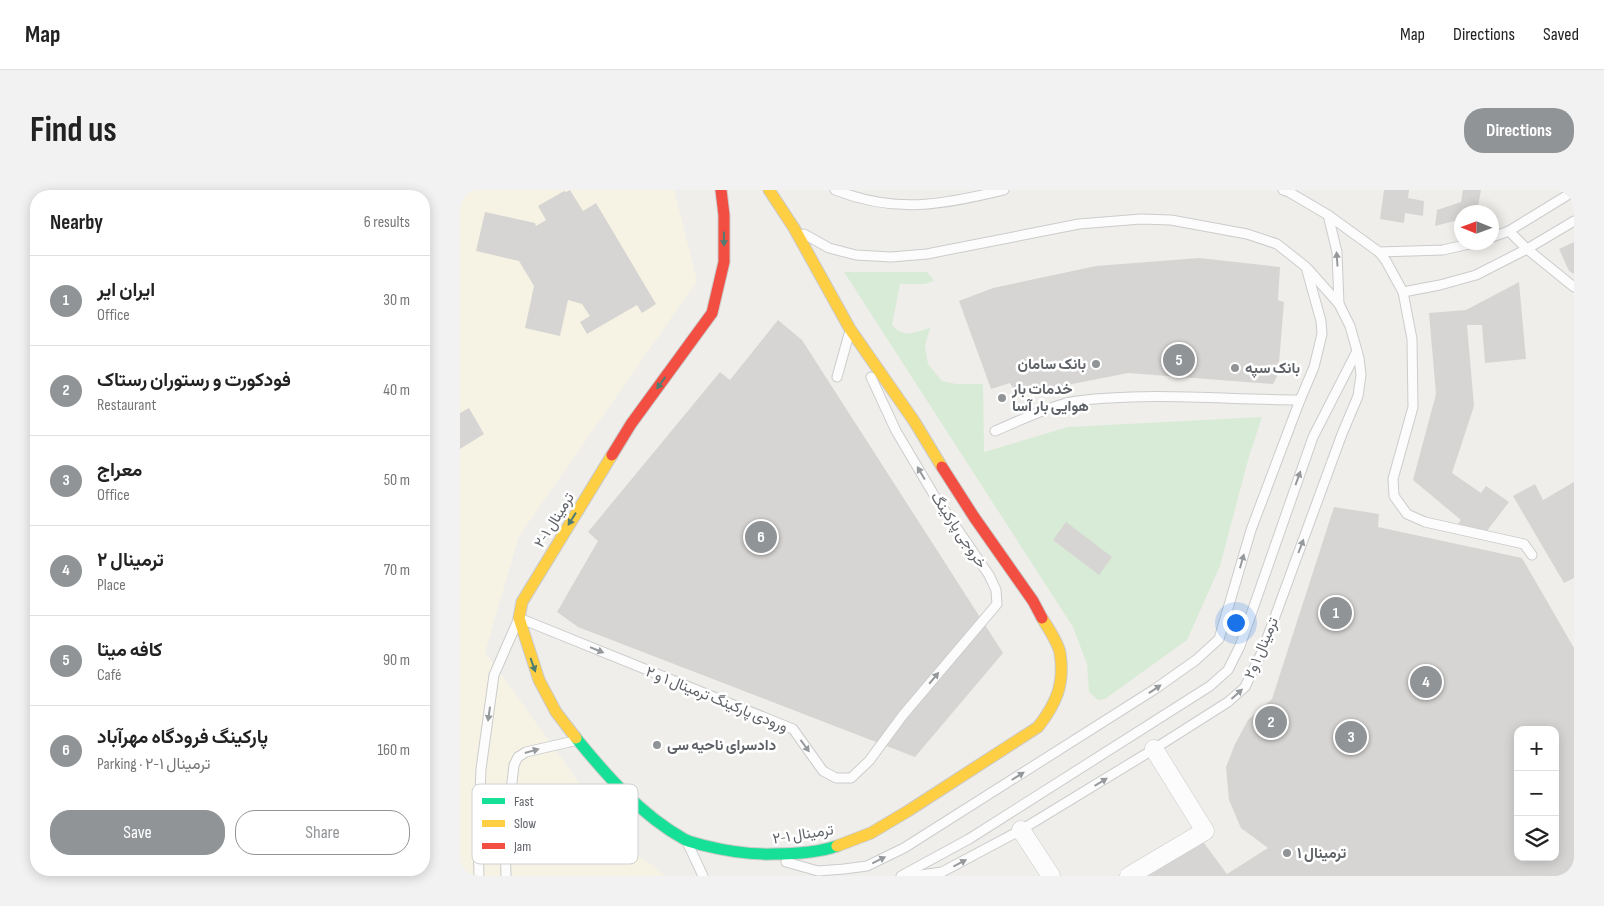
<!DOCTYPE html>
<html lang="en">
<head>
<meta charset="utf-8">
<style>
	body { margin:0; font-family:"Sofia Sans Condensed",Vazirmatn,sans-serif; background:#f2f2f2; color:#222 }
	.controls { position:absolute; right:15px; bottom:15px; display:grid; overflow:hidden; border-radius:10px; box-shadow:0 2px 12px #0003 }
	.controls button { width:45px; height:45px; display:grid; place-items:center; padding:0; border:0; border-bottom:1px solid #e0e0e0; background:#fff; color:#222; font:25px sans-serif }
	.compass { position:absolute; left:994px; top:15px; width:45px; height:45px; border-radius:50%; background:#fff; box-shadow:0 2px 12px #0003; rotate:271deg }
	.you { position:absolute; left:775px; top:432px; width:18px; height:18px; margin:-12px; border:4px solid #fff; border-radius:50%; background:#1a73e8; box-shadow:0 0 0 8px #1a73e833 }
	.badge { display:grid; place-items:center; width:32px; height:32px; border-radius:50%; background:#919496; color:#fff; font-size:16px; font-weight:700 }
	.pin { position:absolute; translate:-50% -50%; border:2px solid #fff; box-shadow:0 1px 5px #0006 }
	.list { margin:0; padding:0; list-style:none }
	h2 { display:flex; justify-content:space-between; align-items:center; height:65px; margin:0; padding:0 20px; font-size:21px }
	h2 small { font-size:16px; font-weight:400; color:#767676 }
	.list li { display:grid; grid-template-columns:32px 1fr auto; gap:15px; align-items:center; box-sizing:border-box; height:90px; padding:0 20px; border-top:1px solid #e0e0e0 }
	.list b { display:block; font-size:19px; white-space:nowrap }
	.list p { margin:0; font-size:16px; white-space:nowrap; color:#767676 }
	.list em { font-size:16px; font-style:normal; color:#767676 }
	.actions { display:flex; gap:10px; padding:15px 20px }
	.actions a { flex:1; padding:11px 0; border:1px solid #919496; border-radius:20px; text-align:center; font-size:18px; color:#919496 }
	.actions .main { background:#919496; color:#fff }
	.icon { flex:none; width:28px; height:28px; fill:none; stroke:currentColor; stroke-width:2; stroke-linecap:round; stroke-linejoin:round }
	.map { position:relative; flex:none; width:1114px; height:686px; overflow:hidden; border-radius:20px }
	header { display:flex; align-items:center; gap:30px; box-sizing:border-box; height:70px; padding:0 25px; background:#fff; border-bottom:1px solid #e0e0e0 }
	header strong { font-size:24px }
	nav { display:flex; gap:28px; margin-inline-start:auto; font-size:18px }
	.intro { display:flex; align-items:center; justify-content:space-between; box-sizing:border-box; height:120px; padding:0 30px }
	h1 { margin:0; font-size:35px }
	.button { padding:12px 22px; border-radius:20px; background:#919496; color:#fff; font-size:18px; font-weight:700 }
	main { display:flex; gap:30px; padding:0 30px }
	aside { flex:1; background:#fff; border-radius:20px; box-shadow:0 2px 12px #0003 }
	.map>svg:first-child { display:block }
</style>
</head>
<body>
<header>
<strong>Map</strong>
<nav><a>Map</a><a>Directions</a><a>Saved</a></nav>
</header>
<div class="intro"><h1>Find us</h1><a class="button">Directions</a></div>
<main>
<aside>
<h2>Nearby<small>6 results</small></h2>
<ul class="list">
<li><span class="badge">1</span><div><b>ایران ایر</b><p>Office</p></div><em>30 m</em></li>
<li><span class="badge">2</span><div><b>فودکورت و رستوران رستاک</b><p>Restaurant</p></div><em>40 m</em></li>
<li><span class="badge">3</span><div><b>معراج</b><p>Office</p></div><em>50 m</em></li>
<li><span class="badge">4</span><div><b>ترمینال ۲</b><p>Place</p></div><em>70 m</em></li>
<li><span class="badge">5</span><div><b>کافه میتا</b><p>Café</p></div><em>90 m</em></li>
<li><span class="badge">6</span><div><b>پارکینگ فرودگاه مهرآباد</b><p>Parking · ترمینال ۱-۲</p></div><em>160 m</em></li>
</ul>
<div class="actions"><a class="main">Save</a><a>Share</a></div>
</aside>
<div class="map">
<svg width="1114" height="686" viewBox="0 0 1114 686">
	<rect width="100%" height="100%" fill="#efeeea"/>
	<polygon fill="#f7f3e4" points="0,0 214,0 237,91 59,346 25,462 164,655 206,686 0,686"/>
	<path fill="#d8ebd6" d="M384,82H467L474,91L464,94H440L432,135C445,149 454,142 470,138L465,156L468,174L482,191L496,194H523L524,262L608,237L802,227L788,270L760,376L727,450L645,509L638,510L629,502L627,474L613,437Z"/>
	<g fill="#d6d5d3" fill-rule="evenodd">
		<polygon points="110,0 123,21 136,13 196,114 182,123 177,115 127,144 120,132 130,126 122,114 108,110 100,146 65,138 74,96 59,71 16,61 25,22 75,33 76,36 86,30 78,16 104,1 106,2"/>
		<polygon points="924,0 949,0 948,8 964,11 963,26 945,23 944,33 920,29"/>
		<polygon points="1003,0 1021,0 1017,22 1002,22 1002,29 975,36 977,20 1001,12"/>
		<polygon points="1114,52 1114,84 1109,81 1099,59"/>
		<polygon points="739,68 820,77 818,110 824,112 818,185 813,194 668,183 557,205 550,193 531,199 499,111 533,98 636,76"/>
		<polygon points="1059,92 1066,169 1025,173 1022,135 1007,135 1014,216 992,283 1021,303 1026,296 1049,312 1026,342 995,338 1001,330 953,290 976,204 969,123 1006,120"/>
		<polygon points="318,130 342,150 543,463 455,567 118,437 97,422 138,351 128,342 260,182 270,190"/>
		<polygon points="9,218 24,244 0,259 0,223"/>
		<polygon points="1114,292 1114,388 1104,393 1053,306 1075,294 1083,310"/>
		<path d="M874,317L919,324L918,337L1062,368L1114,458V686H688L685,681L741,649L767,684L808,658L781,638L769,610L766,577L775,554L788,530L812,509ZM1058,540H1095V667H1058Z"/>
		<polygon points="606,332 652,367 639,385 593,350"/>
	</g>
	<g fill="none" stroke-linecap="round" stroke-linejoin="round">
		<defs>
			<g id="lane">
				<path d="M375,0C436,24 482,15 544,0"/>
				<polyline points="823,0 829,2 868,25 919,62 926,71 943,102 952,149 953,217 933,289 934,306 947,324 965,332 1064,354 1072,365"/>
				<polyline points="868,25 877,62 879,114"/>
				<polyline points="1049,41 1067,59 1114,97"/>
				<polyline points="1032,47 1049,41 1106,6 1112,0"/>
				<polyline points="919,62 983,60 1018,52"/>
				<polyline points="943,102 980,95 1016,85 1067,59 1114,31"/>
				<polyline points="377,187 389,144"/>
				<path d="M535,241C558,231 582,220 606,213C627,208 650,208 671,207C727,205 783,210 840,210"/>
				<polyline points="228,654 243,686"/>
				<polyline points="326,672 358,681 384,679 407,676 444,658 695,499 736,470 759,449 791,340 840,210 854,177 862,144 861,131 846,77 817,54 787,44 711,30 681,29 619,34 467,64 431,67 396,65 369,58 344,44"/>
				<polyline points="19,686 18,652 21,579 34,485 59,428 333,539 363,581 376,588 391,588 409,571 443,525 537,414 536,400 529,385 474,305 436,241 411,187"/>
				<polyline points="46,686 45,653 54,575 58,567 66,562 114,551"/>
				<polyline points="441,686 509,649 750,496 768,480 780,456 853,247 897,161"/>
				<polyline points="454,686 482,682 561,640 694,559 768,512 785,497 802,462 882,244 898,206 901,185 899,168 890,136 879,114 848,79"/>
			</g>
			<g id="street">
				<polyline points="561,640 591,686"/>
				<polyline points="669,686 745,641 694,559"/>
			</g>
			<path id="fast" d="M116,548C147,586 181,625 224,649C229,652 236,653 242,655C266,661 289,665 313,664C334,664 357,663 377,656"/>
			<g id="slow">
				<polyline points="309,0 334,38 390,139 454,231 482,277"/>
				<polyline points="116,548 96,522 79,490 59,428 62,412 152,265"/>
				<path d="M377,656L411,643L448,621L578,537C596,514 605,494 600,463C598,452 588,438 582,428"/>
			</g>
			<g id="jam">
				<polyline points="152,265 171,234 252,123 264,72 264,25 261,0"/>
				<polyline points="482,277 514,327 573,411 582,428"/>
			</g>
		</defs>
		<use href="#lane" stroke="#cbcccc" stroke-width="11"/>
		<use href="#street" stroke="#cbcccc" stroke-width="19"/>
		<use href="#fast" stroke="#cacacb" stroke-width="13"/>
		<use href="#slow" stroke="#cacacb" stroke-width="13"/>
		<use href="#jam" stroke="#cacacb" stroke-width="13"/>
		<use href="#lane" stroke="#fdfcfc" stroke-width="9"/>
		<use href="#street" stroke="#fdfcfc" stroke-width="18"/>
		<use href="#fast" stroke="#16e098" stroke-width="11"/>
		<use href="#slow" stroke="#ffcf43" stroke-width="11"/>
		<use href="#jam" stroke="#f24e42" stroke-width="11"/>
	</g>
	<defs><path id="oneway-solid" d="M-6-.8H1V-3.2L6.5 0L1 3.2V.8H-6Z" transform="scale(1.25)"/></defs>
	<g fill="#507c72">
		<use href="#oneway-solid" transform="translate(264 49) rotate(89)"/>
		<use href="#oneway-solid" transform="translate(201 193) rotate(126)"/>
		<use href="#oneway-solid" transform="translate(112 329) rotate(122)"/>
		<use href="#oneway-solid" transform="translate(73 475) rotate(70)"/>
	</g>
	<g fill="#96999c">
		<use href="#oneway-solid" transform="translate(877 69) rotate(-94)"/>
		<use href="#oneway-solid" transform="translate(461 283) rotate(-121)"/>
		<use href="#oneway-solid" transform="translate(838 288) rotate(-70)"/>
		<use href="#oneway-solid" transform="translate(841 356) rotate(-69)"/>
		<use href="#oneway-solid" transform="translate(782 371) rotate(-74)"/>
		<use href="#oneway-solid" transform="translate(137 460) rotate(22)"/>
		<use href="#oneway-solid" transform="translate(474 488) rotate(-50)"/>
		<use href="#oneway-solid" transform="translate(695 499) rotate(-34)"/>
		<use href="#oneway-solid" transform="translate(777 504) rotate(-42)"/>
		<use href="#oneway-solid" transform="translate(29 524) rotate(98)"/>
		<use href="#oneway-solid" transform="translate(345 556) rotate(54)"/>
		<use href="#oneway-solid" transform="translate(72 561) rotate(-16)"/>
		<use href="#oneway-solid" transform="translate(558 586) rotate(-32)"/>
		<use href="#oneway-solid" transform="translate(641 592) rotate(-31)"/>
		<use href="#oneway-solid" transform="translate(419 670) rotate(-26)"/>
		<use href="#oneway-solid" transform="translate(500 673) rotate(-28)"/>
	</g>
	<g fill="#919496" stroke="#fff" stroke-width="2">
		<circle cx="636" cy="174" r="5"/>
		<circle cx="775" cy="178" r="5"/>
		<circle cx="542" cy="208" r="5"/>
		<circle cx="197" cy="555" r="5"/>
		<circle cx="827" cy="663" r="5"/>
	</g>
	<g text-anchor="middle" stroke-width="5" stroke-linejoin="round" paint-order="stroke">
		<g font-size="15" font-weight="bold" fill="#5f6368" stroke="#fff" text-anchor="start">
			<text x="626" y="179" text-anchor="end">بانک سامان</text>
			<text x="785" y="183">بانک سپه</text>
			<text x="552" y="204">خدمات بار<tspan x="552" dy="17">هوایی بار آسا</tspan></text>
			<text x="207" y="560">دادسرای ناحیه سی</text>
			<text x="837" y="668">ترمینال ۱</text>
		</g>
		<g font-size="15" fill="#5f6368" stroke="#fff">
			<text transform="translate(94 330) rotate(-58)" y="5">ترمینال ۱-۲</text>
			<text transform="translate(499 340) rotate(56)" y="5">خروجی پارکینگ</text>
			<text transform="translate(801 458) rotate(-67)" y="5">ترمینال ۱ و۲</text>
			<text transform="translate(257 509) rotate(22)" y="5">ورودی پارکینگ ترمینال ۱ و ۲</text>
			<text transform="translate(343 644) rotate(-9)" y="5">ترمینال ۱-۲</text>
		</g>
	</g>
	<rect x="12" y="594" width="166" height="80" rx="8" fill="#fff" stroke="#cfd0d2" stroke-width="1"/>
	<rect x="22" y="608" width="23" height="6" fill="#16e098"/>
	<rect x="22" y="630" width="23" height="7" fill="#ffcf43"/>
	<rect x="22" y="653" width="23" height="6" fill="#f24e42"/>
	<g font-size="14" fill="#5f6368">
		<text x="54" y="616">Fast</text>
		<text x="54" y="638">Slow</text>
		<text x="54" y="661">Jam</text>
	</g>
</svg>
<div class="controls">
<button>+</button>
<button>−</button>
<button><svg class="icon" aria-label="layers" viewBox="0 0 24 24"><path d="M12 4l9 5-9 5-9-5zM3 14l9 5 9-5"/></svg></button>
</div>
<svg class="compass" viewBox="-18 -18 36 36"><path d="M0-13l5 13h-10z" fill="#e53935"/><path d="M0 13l5-13h-10z" fill="#767676"/></svg>
<div class="you"></div>
<div class="pin badge" style="left:876px;top:423px">1</div>
<div class="pin badge" style="left:811px;top:532px">2</div>
<div class="pin badge" style="left:891px;top:547px">3</div>
<div class="pin badge" style="left:966px;top:492px">4</div>
<div class="pin badge" style="left:719px;top:170px">5</div>
<div class="pin badge" style="left:301px;top:347px">6</div>
</div>
</main>
</body>
</html>
